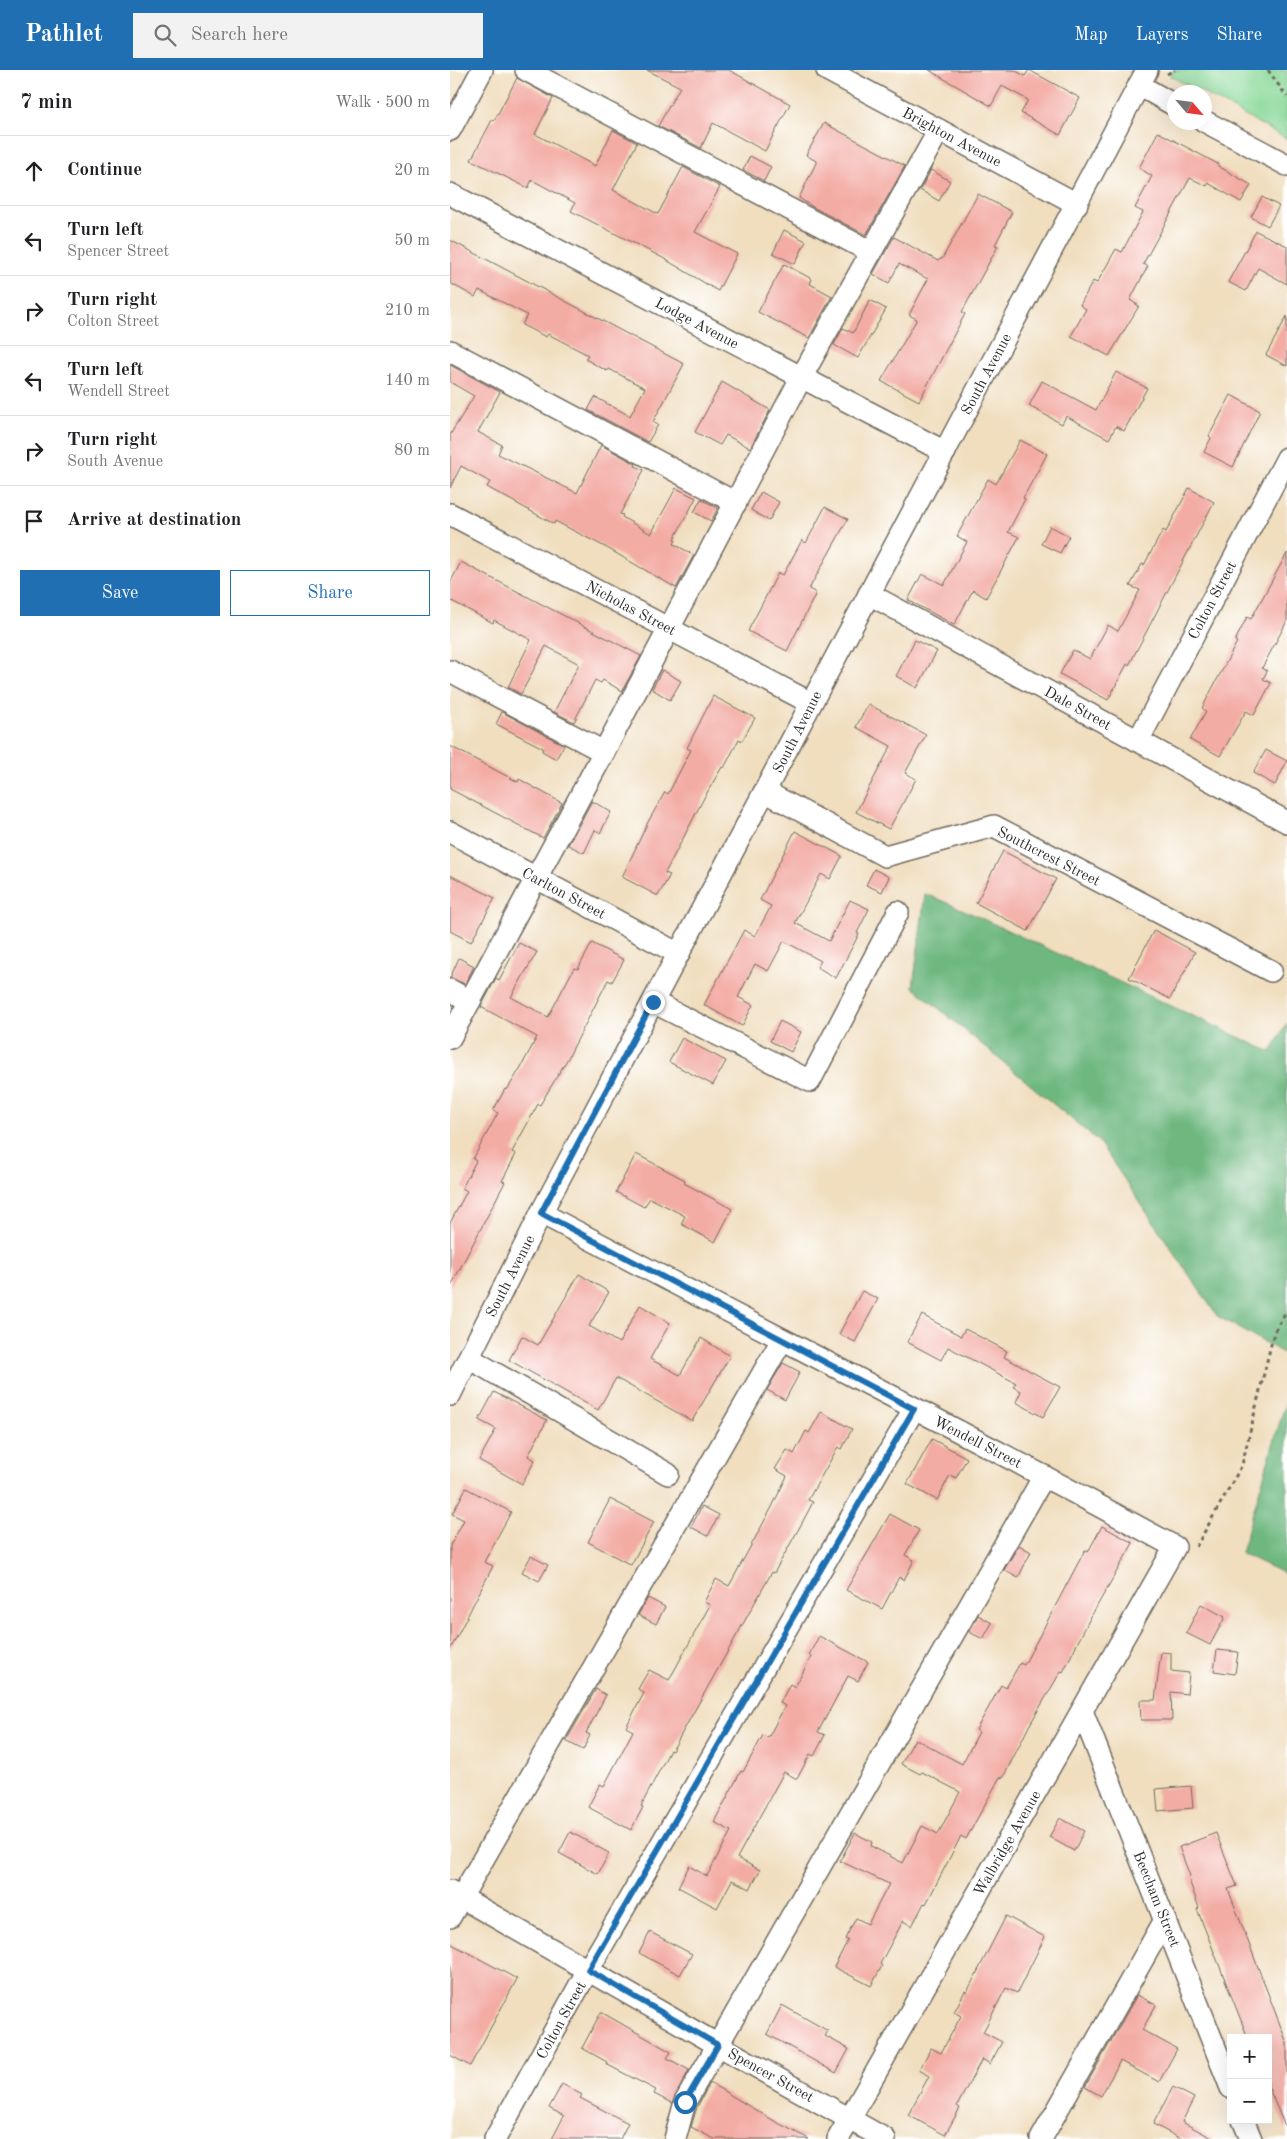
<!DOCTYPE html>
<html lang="en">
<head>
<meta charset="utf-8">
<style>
	body { margin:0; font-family:"Old Standard TT",serif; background:#f2f2f2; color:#202124 }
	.controls { position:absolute; right:15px; bottom:15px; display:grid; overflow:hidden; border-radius:0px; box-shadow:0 5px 20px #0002 }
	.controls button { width:45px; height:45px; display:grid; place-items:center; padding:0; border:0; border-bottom:1px solid #e0e0e0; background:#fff; color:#202124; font:25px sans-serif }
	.compass { position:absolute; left:717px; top:15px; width:45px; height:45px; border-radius:50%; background:#fff; box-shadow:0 5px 20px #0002; rotate:118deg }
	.stop { position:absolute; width:15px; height:15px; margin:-11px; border:4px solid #1f6fb2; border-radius:50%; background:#fff }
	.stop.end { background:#1f6fb2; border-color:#fff; box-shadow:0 1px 5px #0008 }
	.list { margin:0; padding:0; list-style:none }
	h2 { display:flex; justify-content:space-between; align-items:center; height:65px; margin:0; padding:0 20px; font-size:21px }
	h2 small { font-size:16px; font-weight:400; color:#757577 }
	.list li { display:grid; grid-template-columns:32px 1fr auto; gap:15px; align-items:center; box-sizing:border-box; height:70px; padding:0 20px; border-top:1px solid #e0e0e0 }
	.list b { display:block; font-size:19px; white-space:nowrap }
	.list p { margin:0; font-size:16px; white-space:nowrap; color:#757577 }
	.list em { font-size:16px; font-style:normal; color:#757577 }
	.actions { display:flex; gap:10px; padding:15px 20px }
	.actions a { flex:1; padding:11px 0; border:1px solid #1f6fb2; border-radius:0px; text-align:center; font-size:18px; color:#1f6fb2 }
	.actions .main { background:#1f6fb2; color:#fff }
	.icon { flex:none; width:28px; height:28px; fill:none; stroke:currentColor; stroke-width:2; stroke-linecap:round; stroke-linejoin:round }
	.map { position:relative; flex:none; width:837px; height:2069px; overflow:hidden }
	header { display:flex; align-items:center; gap:30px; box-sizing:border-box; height:70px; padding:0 25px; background:#1f6fb2; color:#fff }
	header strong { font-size:24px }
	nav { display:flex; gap:28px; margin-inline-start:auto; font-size:18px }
	.search { width:350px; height:45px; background:#f2f2f2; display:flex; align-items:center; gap:12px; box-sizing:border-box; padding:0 18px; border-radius:0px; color:#757577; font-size:19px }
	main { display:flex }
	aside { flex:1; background:#fff }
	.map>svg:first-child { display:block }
</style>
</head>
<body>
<header>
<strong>Pathlet</strong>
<div class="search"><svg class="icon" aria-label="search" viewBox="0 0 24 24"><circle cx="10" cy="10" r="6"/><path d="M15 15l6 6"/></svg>Search here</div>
<nav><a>Map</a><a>Layers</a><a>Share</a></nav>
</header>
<main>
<aside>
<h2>7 min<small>Walk · 500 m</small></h2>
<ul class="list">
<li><svg class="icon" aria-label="ahead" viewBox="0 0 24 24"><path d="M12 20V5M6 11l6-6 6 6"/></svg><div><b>Continue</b></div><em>20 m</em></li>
<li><svg class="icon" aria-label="left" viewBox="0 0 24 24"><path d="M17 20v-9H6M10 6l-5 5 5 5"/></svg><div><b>Turn left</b><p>Spencer Street</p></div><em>50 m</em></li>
<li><svg class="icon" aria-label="right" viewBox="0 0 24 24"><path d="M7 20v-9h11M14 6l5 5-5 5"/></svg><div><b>Turn right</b><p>Colton Street</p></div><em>210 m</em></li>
<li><svg class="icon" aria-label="left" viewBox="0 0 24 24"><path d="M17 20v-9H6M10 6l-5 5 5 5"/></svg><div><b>Turn left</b><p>Wendell Street</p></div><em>140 m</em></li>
<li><svg class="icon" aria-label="right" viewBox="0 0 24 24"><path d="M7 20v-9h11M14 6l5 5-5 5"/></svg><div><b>Turn right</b><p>South Avenue</p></div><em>80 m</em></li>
<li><svg class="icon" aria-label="arrive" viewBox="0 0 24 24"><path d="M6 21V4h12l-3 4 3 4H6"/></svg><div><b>Arrive at destination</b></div></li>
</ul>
<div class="actions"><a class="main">Save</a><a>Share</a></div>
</aside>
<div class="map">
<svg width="837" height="2069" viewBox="0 0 837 2069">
	<rect width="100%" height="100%" fill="#fff"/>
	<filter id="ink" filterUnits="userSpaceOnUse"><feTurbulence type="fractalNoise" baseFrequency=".02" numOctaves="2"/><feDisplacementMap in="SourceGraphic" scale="10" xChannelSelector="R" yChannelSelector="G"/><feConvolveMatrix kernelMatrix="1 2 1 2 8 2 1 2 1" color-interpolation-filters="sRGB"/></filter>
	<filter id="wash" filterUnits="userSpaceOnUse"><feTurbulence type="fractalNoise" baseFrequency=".0096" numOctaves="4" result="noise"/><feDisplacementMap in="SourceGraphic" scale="20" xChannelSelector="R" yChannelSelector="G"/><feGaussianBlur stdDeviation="1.12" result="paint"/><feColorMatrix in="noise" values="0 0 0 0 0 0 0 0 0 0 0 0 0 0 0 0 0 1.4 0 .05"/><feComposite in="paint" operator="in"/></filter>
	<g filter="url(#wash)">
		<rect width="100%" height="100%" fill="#f0debf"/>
		<polygon fill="#88d898" stroke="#5a8262" points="723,0 837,0 837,69 755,24 754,22 751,22 720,6"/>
		<g fill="#6eb880" stroke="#4c7256">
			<polygon points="475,824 505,836 821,982 837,953 837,1285 767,1246 649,1072 463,917"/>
			<polygon points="837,1328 837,1505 791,1483"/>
		</g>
		<g id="blocks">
			<g fill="#f3aca4">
				<polygon points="197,0 279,0 340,34 315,81 263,53 251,78 208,56 230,17"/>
				<polygon points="479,0 564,0 575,6 579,0 630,28 610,65 571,43 578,30 552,16 541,36"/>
				<polygon points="67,8 103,28 85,64 145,96 163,60 187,73 163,120 208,144 233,97 270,117 245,162 287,184 268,221 213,188 121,141 125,133 82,110 78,118 21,90 42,50 44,51"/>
				<polygon points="374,53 455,96 416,165 363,137 349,128 366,93 366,91 356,85"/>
				<polygon points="708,62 768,94 768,96 801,115 791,132 758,113 757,116 740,108 693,194 698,196 680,230 689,236 659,286 621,266 636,239 630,235 643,211 647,213 666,179 672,182 693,142 685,138 702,106 689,98"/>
				<polygon points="300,86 321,97 314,111 293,100"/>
				<polygon points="481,100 500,111 489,131 470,120"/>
				<polygon points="528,124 562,142 545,175 548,176 512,242 515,244 469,331 431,311 467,249 459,245 478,209 449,194 439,213 423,204 444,167 488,191 490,189 492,189"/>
				<polygon points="812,127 829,136 818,156 801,147"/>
				<polygon points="334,160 356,171 345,194 323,183"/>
				<polygon points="806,161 837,176 837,214 808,198 796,221 778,212"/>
				<polygon points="0,170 234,294 203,352 208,355 198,372 138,340 145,327 180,346 195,318 159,299 157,301 135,289 138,285 98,264 96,267 72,255 77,245 29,220 25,227 0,213"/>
				<polygon points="334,194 362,209 360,214 382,226 359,268 308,242"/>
				<polygon points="420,230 436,239 408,288 384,275 393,258 403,263"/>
				<polygon points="837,246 837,296 816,285"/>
				<polygon points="0,295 50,322 28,362 52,375 48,384 127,423 151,375 186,394 185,396 194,400 170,444 173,445 172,447 201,464 226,418 246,428 224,469 226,470 224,474 244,485 226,518 157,478 105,451 104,454 37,417 40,412 11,396 0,418 0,365 24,326 0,312"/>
				<polygon points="666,302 697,318 674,361 666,356 659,369 616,346 612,354 579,336 592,311 646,340"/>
				<polygon points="272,312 320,340 300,378 276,365 270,375 245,362"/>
				<polygon points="781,325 810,341 783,397 754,382 761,368 759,366"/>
				<polygon points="570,370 597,384 573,428 575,429 558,462 569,467 536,528 523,520 504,555 458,530 472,504 494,515 517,472 507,466 538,409 546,414"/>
				<polygon points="739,418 764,432 679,595 677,594 658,630 610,604 623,580 640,589 658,555 668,561 690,520 680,516 692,494 694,495 713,460 716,462"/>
				<polygon points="311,422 329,432 319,451 301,440"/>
				<polygon points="251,429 268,438 261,451 244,442"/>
				<polygon points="375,437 398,449 359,519 366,523 337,581 298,561 328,503 333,505 352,470 356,473"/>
				<polygon points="600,456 619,466 610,483 591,474"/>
				<polygon points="837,483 837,551 812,598 817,601 813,609 821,613 804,645 796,641 770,686 740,670 756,641 752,638 787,572 785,571 797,547 801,549"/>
				<polygon points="11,492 191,586 172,621 153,610 151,613 145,610 124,652 104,642 129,594 96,576 71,624 58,617 81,570 44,550 43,553 0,530 0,513"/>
				<polygon points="465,570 487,581 467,618 446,606"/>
				<polygon points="212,600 231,611 220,630 202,619"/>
				<polygon points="263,626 305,648 292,671 289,669 274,698 272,697 255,726 215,803 220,805 208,826 172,807 198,752 215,722 218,724 241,680 237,678"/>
				<polygon points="418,634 476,665 455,703 466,709 439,759 406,742 441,676 406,657"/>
				<polygon points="52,642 114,675 106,689 92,681 93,678 46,654"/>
				<polygon points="0,676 68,712 69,709 112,733 93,768 0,719"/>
				<polygon points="816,680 837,691 825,715 803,703"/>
				<polygon points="142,731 161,742 150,763 145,760 134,783 118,775"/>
				<polygon points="345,761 392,786 380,809 371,804 345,853 379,871 400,830 419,839 407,863 409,864 386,908 367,897 371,891 334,871 318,901 305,894 288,927 303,935 292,956 254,935 294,860 305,866 321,836 310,830"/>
				<polygon points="553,781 606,809 578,861 526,833"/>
				<polygon points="424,799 439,807 432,822 416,815"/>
				<polygon points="0,805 45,828 21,872 0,861"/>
				<polygon points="704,860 745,882 720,929 679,908"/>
				<polygon points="69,873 87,882 61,927 98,947 124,898 128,899 142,873 174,890 162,912 158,910 118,988 90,1035 88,1034 62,1082 66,1084 52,1111 55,1112 0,1218 0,1153 17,1121 12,1118 26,1091 23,1089 48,1043 43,1041 55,1019 57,1020 71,997 87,967 31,937 46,908 49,910"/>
				<polygon points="9,888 24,896 15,914 0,908"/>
				<polygon points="330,951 351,962 341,982 320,971"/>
				<polygon points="232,968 276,991 263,1015 219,992"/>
				<polygon points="186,1084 235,1110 234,1113 282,1139 265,1172 231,1154 235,1146 200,1128 194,1137 166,1122"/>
				<polygon points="129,1204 159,1222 139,1256 169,1273 190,1235 220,1253 200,1289 230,1305 251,1268 280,1286 242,1351 166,1308 148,1340 59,1290 72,1266 88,1275"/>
				<polygon points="412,1221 428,1229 405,1272 389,1264"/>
				<polygon points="472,1245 511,1266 515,1259 557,1281 554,1287 610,1317 593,1347 566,1332 571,1321 563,1317 566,1313 498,1277 491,1290 457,1272"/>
				<polygon points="333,1293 350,1302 335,1330 317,1320"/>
				<polygon points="44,1322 97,1350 78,1386 85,1390 72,1414 29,1390 46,1359 29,1350"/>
				<polygon points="371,1342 402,1359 392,1379 388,1377 358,1430 363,1432 352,1453 324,1503 322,1502 222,1681 220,1680 191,1736 193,1737 181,1760 138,1737 150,1714 154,1716 183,1661 176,1657 194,1623 188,1619 199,1600 219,1610 260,1535 254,1532 266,1509 279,1516 322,1437 337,1406 325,1399 337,1380 344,1384 356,1361 359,1363"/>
				<polygon points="482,1369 517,1388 506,1408 500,1405 487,1430 457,1414"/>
				<polygon points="16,1418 61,1442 34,1492 43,1496 0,1580 0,1476 14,1450 2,1444"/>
				<polygon points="160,1429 204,1452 181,1495 138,1472"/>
				<polygon points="252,1436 269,1445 258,1466 241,1457"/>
				<polygon points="440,1444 469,1460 455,1485 464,1490 454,1510 449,1507 432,1539 396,1520"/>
				<polygon points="652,1456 683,1473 639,1550 613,1602 611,1601 579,1656 553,1708 550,1707 516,1769 511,1766 476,1834 474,1833 462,1856 453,1851 430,1894 432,1896 421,1916 384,1897 398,1870 395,1869 406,1848 418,1854 439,1814 390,1791 405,1763 422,1772 421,1776 453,1793 472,1756 488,1764 510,1722 472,1702 470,1704 451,1694 465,1669 512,1694 529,1662 526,1660 551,1615 556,1618 570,1593 574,1595 635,1480 638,1482"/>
				<polygon points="569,1475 581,1482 568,1508 554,1500"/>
				<polygon points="81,1486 98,1495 89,1511 72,1502"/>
				<polygon points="198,1528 215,1537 206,1554 188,1545"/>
				<polygon points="751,1534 775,1547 760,1575 736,1563"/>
				<polygon points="528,1545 542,1553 533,1569 519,1562"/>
				<polygon points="369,1566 418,1592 408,1611 398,1606 368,1662 375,1665 364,1686 360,1684 347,1709 334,1702 287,1788 310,1800 300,1819 282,1810 267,1838 228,1817 239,1796 257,1806 281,1761 264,1752 291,1701 293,1702 313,1665 318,1668 335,1636 330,1633 340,1614 345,1617 361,1587 359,1585"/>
				<polygon points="767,1580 788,1582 785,1604 764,1601"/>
				<polygon points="711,1582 721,1583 721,1601 739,1603 737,1624 721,1622 722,1650 691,1650 690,1630 705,1630"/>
				<polygon points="146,1619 156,1625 136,1663 140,1665 133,1680 116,1671"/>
				<polygon points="741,1716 743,1738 708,1741 706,1719"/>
				<polygon points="610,1748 634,1761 624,1781 599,1767"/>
				<polygon points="120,1762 159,1783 148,1804 109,1783"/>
				<polygon points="766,1763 787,1816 778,1819 837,1973 837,2061 818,2016 818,1968 798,1968 747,1839 749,1838 738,1807 740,1806 729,1777"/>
				<polygon points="556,1846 595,1867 567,1923 556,1918 533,1962 552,1972 540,1994 532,1989 507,2036 510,2038 495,2065 458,2045 479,2006 469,2000 481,1978 491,1983 511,1946 504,1942 515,1921 517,1922"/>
				<polygon points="200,1862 242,1884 230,1905 189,1883"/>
				<polygon points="0,1873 67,1909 20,1996 0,1985"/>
				<polygon points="687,1925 706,1935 692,1960 727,1979 709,2012 670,1991 651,2026 635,2017"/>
				<polygon points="332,1935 378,1961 375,1966 399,1979 386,2003 317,1964"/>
				<polygon points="151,1942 221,1982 217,1988 239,2000 222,2033 204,2024 206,2020 156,1994 157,1992 132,1978"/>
				<polygon points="260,2013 326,2052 359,2069 264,2069 241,2057 247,2037"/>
				<polygon points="112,2014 132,2025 130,2028 178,2053 170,2069 102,2069 114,2046 99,2038"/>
				<polygon points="723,2017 744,2028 732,2052 764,2069 731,2069 703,2054"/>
			</g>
		</g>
	</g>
	<g filter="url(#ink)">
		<use href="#blocks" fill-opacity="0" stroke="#706a5f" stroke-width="1"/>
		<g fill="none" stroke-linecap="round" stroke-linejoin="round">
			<defs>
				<g id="minor">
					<polyline points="76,0 421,182"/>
					<polyline points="377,0 627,134"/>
					<polyline points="689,15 724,35"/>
					<polyline points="754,51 837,95"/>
					<polyline points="0,60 32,0"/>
					<polyline points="0,124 495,382"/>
					<polyline points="0,281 286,433"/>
					<polyline points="0,444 361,633"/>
					<polyline points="419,524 837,752"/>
					<polyline points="0,601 154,682"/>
					<polyline points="688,671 837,388"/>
					<polyline points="316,722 435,786 544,756 821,901"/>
					<polyline points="0,762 229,884"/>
					<polyline points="0,920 20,931"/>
					<polyline points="203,932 360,1011 448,842"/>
					<polyline points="0,968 154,682 351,308 489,60"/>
					<path d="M91,1143C302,1255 516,1362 725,1477L388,2069"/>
					<polyline points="19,1288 218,1404"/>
					<polyline points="0,1325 91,1143 697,0"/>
					<polyline points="632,1641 781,2018"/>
					<polyline points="0,1821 268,1975 435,2069"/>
					<polyline points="0,1847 332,1270"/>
					<polyline points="793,2050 801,2069"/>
					<polyline points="45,2069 138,1900 464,1339"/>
					<polyline points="225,2069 235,2032 594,1406"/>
					<polyline points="591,2069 715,1850"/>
				</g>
			</defs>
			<use href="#minor" stroke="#706a5f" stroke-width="24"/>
			<g stroke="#706a5f" stroke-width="3" stroke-dasharray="4 4" stroke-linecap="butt">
				<polyline points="818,0 837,27"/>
				<polyline points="717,4 725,0"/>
				<polyline points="746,1477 792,1395 824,1262 837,1240"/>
			</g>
			<use href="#minor" stroke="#fff" stroke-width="21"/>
		</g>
	</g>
	<g fill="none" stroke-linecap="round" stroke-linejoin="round" filter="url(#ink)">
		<polyline stroke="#1f6fb2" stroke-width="6" points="203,932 91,1143 464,1339 138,1900 268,1975 235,2032"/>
	</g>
	<g text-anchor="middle" stroke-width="4" stroke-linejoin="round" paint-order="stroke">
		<g font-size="15" fill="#2b2b2b" stroke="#fff">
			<text transform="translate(502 67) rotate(28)" y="5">Brighton Avenue</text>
			<text transform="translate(247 253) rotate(28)" y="5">Lodge Avenue</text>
			<text transform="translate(536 304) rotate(-62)" y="5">South Avenue</text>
			<text transform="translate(762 530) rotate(-62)" y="5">Colton Street</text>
			<text transform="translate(181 538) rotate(28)" y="5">Nicholas Street</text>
			<text transform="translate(628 638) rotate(29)" y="5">Dale Street</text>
			<text transform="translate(347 662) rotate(-63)" y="5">South Avenue</text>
			<text transform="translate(599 786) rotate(27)" y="5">Southcrest Street</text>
			<text transform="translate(114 823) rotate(28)" y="5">Carlton Street</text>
			<text transform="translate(60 1206) rotate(-63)" y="5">South Avenue</text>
			<text transform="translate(528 1372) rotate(27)" y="5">Wendell Street</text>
			<text transform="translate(557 1773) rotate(-60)" y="5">Walbridge Avenue</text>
			<text transform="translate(707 1829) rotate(68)" y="5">Beecham Street</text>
			<text transform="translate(111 1950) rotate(-61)" y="5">Colton Street</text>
			<text transform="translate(321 2005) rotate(29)" y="5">Spencer Street</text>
		</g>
	</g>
</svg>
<div class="controls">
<button>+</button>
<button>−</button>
</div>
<svg class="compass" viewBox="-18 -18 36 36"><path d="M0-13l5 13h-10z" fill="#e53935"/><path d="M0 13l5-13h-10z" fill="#757577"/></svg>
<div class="stop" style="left:235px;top:2032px"></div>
<div class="stop end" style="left:203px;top:932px"></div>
</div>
</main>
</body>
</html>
